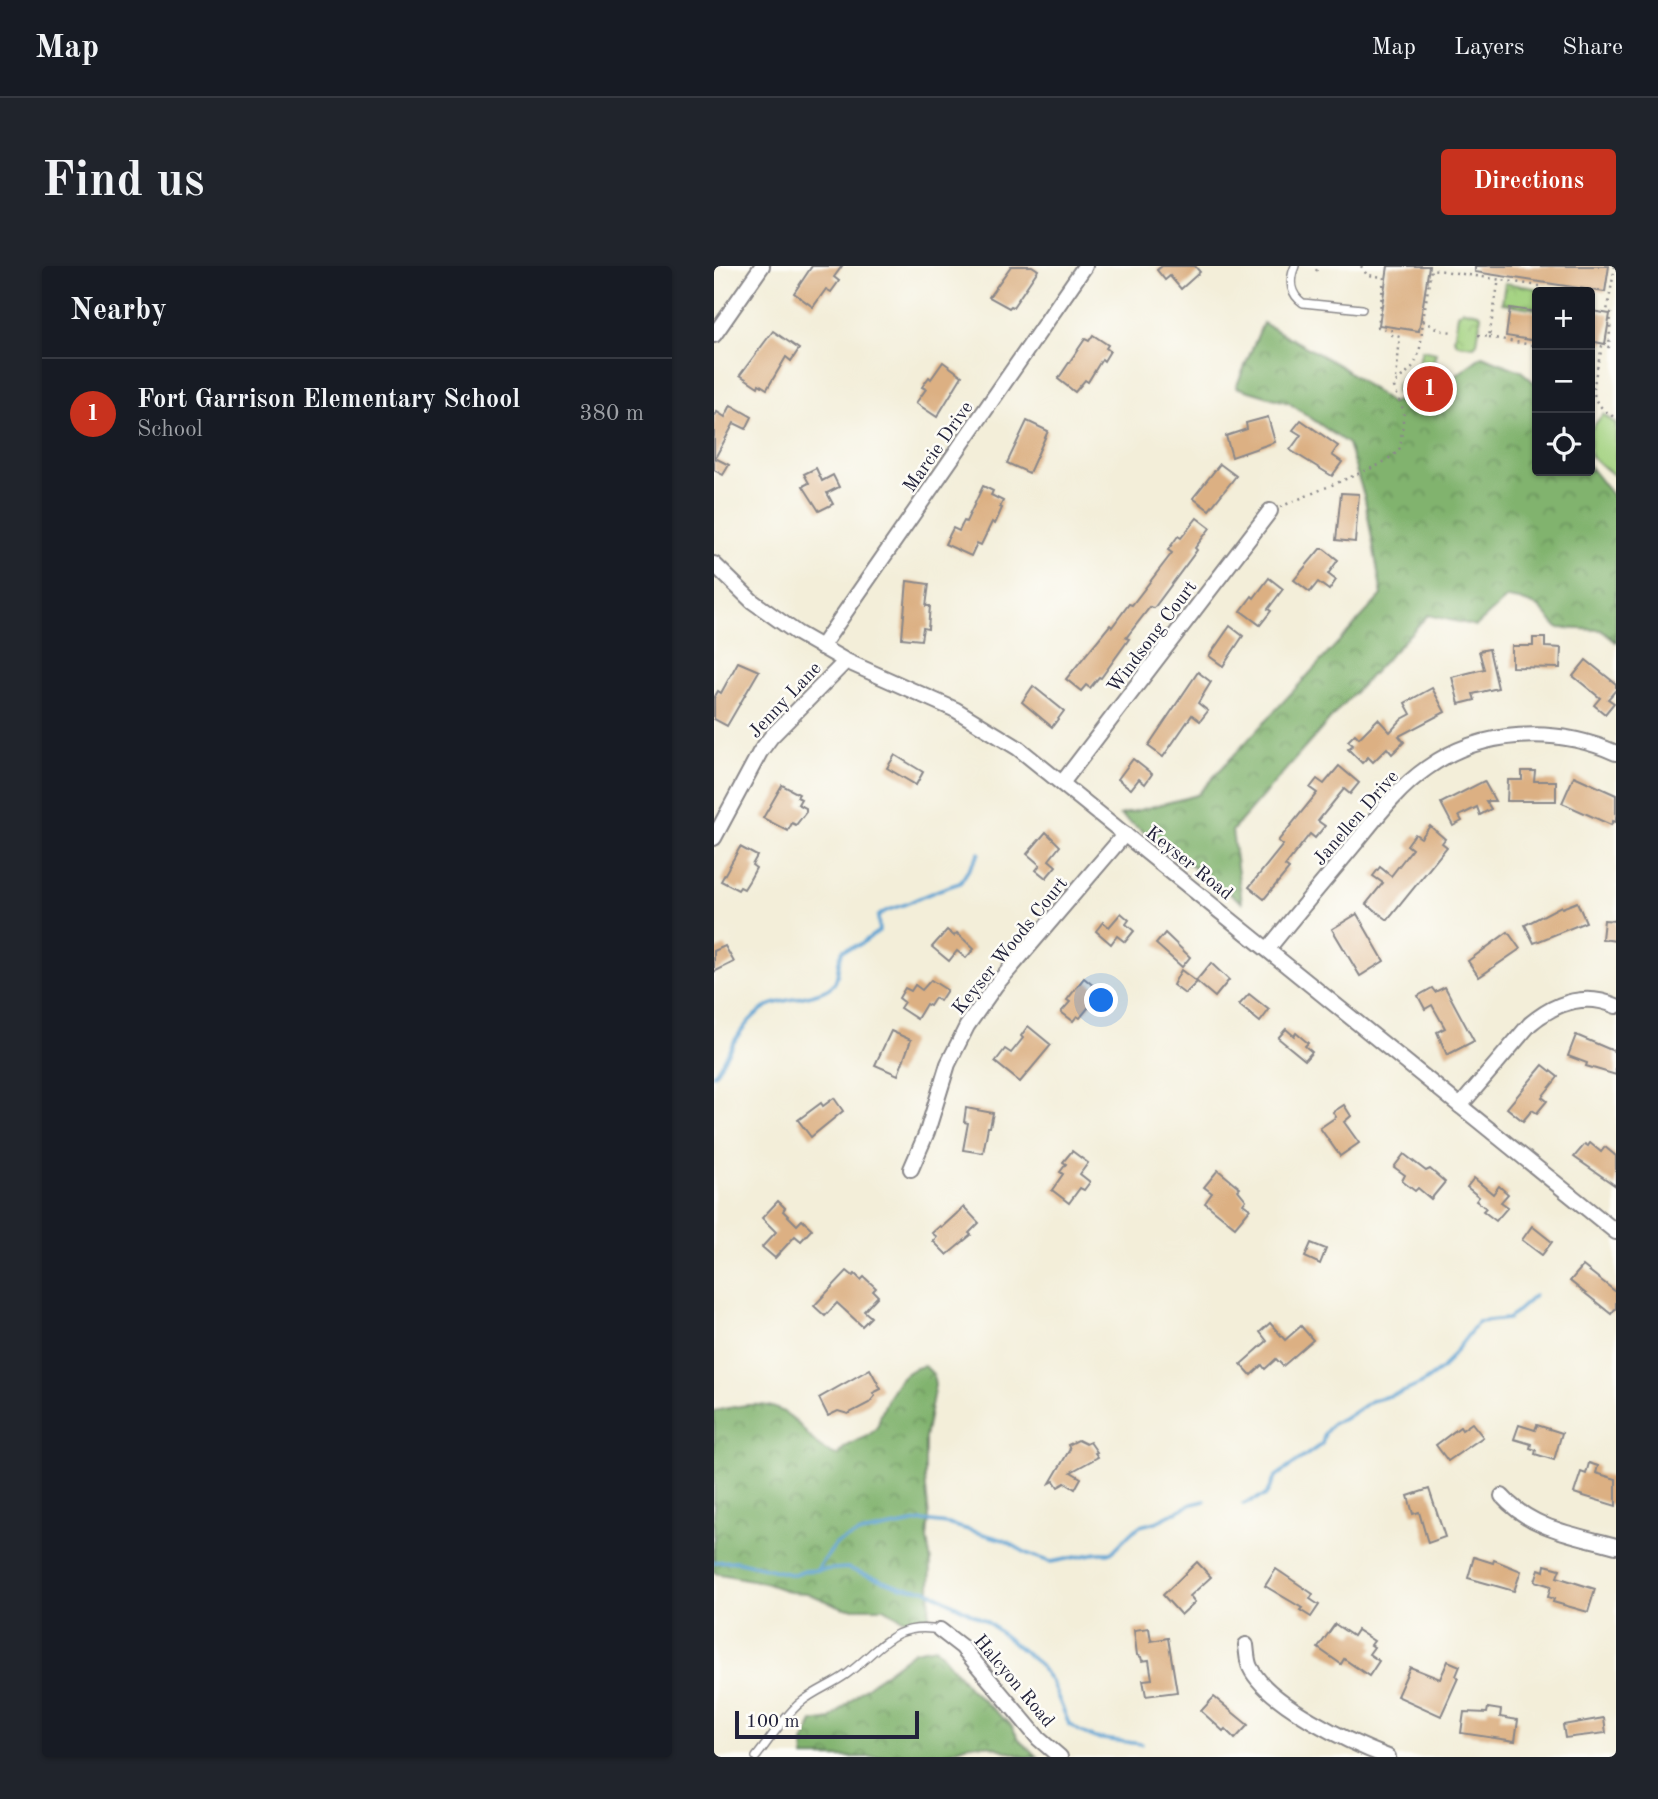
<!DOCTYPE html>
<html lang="en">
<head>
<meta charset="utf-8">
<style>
	body { margin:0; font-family:"Old Standard TT",serif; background:#20242c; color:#f1f3f6 }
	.controls { position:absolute; right:21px; top:21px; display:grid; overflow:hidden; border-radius:7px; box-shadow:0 2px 5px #0004 }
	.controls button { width:63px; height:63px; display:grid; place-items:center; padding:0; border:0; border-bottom:2px solid #363941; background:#171b24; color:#f1f3f6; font:35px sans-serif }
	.scale { position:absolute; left:21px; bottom:18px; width:184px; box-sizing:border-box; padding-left:7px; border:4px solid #22223b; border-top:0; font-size:19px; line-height:24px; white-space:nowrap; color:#22223b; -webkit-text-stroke:5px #fdfcf7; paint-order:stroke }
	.you { position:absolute; left:388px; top:735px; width:24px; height:24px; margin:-18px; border:5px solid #fff; border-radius:50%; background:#1a73e8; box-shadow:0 0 0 10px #1a73e833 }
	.badge { display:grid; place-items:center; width:46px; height:46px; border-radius:50%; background:#c8321e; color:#fff; font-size:23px; font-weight:700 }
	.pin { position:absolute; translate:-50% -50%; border:4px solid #fff; box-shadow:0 2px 7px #0006 }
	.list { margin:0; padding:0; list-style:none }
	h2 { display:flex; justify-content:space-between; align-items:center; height:91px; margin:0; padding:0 28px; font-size:30px }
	h2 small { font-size:23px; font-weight:400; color:#9ea1a6 }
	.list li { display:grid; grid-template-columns:46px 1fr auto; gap:21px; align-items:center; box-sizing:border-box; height:112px; padding:0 28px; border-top:2px solid #363941 }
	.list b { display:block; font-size:26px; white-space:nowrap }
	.list p { margin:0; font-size:23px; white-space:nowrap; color:#9ea1a6 }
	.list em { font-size:23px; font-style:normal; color:#9ea1a6 }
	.icon { flex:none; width:38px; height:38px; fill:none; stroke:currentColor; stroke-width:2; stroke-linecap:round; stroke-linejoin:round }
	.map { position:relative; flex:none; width:902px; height:1491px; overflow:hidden; border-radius:7px }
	header { display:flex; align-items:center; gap:42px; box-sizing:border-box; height:98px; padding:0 35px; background:#171b24; border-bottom:2px solid #363941 }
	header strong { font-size:33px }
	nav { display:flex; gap:38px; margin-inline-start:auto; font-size:24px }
	.intro { display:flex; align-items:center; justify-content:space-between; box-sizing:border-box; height:168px; padding:0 42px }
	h1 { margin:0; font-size:49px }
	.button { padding:18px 32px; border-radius:7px; background:#c8321e; color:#fff; font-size:24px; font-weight:700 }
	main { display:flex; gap:42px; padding:0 42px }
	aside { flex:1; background:#171b24; border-radius:7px; box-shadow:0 2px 5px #0004 }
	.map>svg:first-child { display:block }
</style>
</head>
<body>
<header>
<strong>Map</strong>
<nav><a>Map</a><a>Layers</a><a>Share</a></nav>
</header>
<div class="intro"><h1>Find us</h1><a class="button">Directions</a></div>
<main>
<aside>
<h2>Nearby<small></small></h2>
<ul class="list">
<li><span class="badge">1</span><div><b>Fort Garrison Elementary School</b><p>School</p></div><em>380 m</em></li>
</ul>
</aside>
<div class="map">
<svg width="902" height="1491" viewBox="0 0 902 1491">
	<defs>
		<pattern id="forest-crowns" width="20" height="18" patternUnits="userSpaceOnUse" patternTransform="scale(1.75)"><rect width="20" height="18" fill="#81b36e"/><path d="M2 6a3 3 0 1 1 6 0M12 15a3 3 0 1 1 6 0" fill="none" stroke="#69915c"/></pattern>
		<pattern id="park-crowns" width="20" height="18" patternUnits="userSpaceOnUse" patternTransform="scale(1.75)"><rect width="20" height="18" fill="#a2d17f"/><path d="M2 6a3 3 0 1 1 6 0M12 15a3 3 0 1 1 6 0" fill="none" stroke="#8bb36f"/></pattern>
	</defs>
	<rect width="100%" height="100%" fill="#fdfcf7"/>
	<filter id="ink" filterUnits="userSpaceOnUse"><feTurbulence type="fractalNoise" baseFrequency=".0143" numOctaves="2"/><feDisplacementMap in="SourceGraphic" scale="14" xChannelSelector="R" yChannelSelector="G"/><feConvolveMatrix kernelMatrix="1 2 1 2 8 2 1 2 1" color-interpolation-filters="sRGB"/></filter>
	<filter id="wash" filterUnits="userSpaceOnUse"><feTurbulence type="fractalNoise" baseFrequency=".00686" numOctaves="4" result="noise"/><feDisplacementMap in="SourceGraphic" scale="28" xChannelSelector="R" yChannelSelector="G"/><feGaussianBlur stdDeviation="1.57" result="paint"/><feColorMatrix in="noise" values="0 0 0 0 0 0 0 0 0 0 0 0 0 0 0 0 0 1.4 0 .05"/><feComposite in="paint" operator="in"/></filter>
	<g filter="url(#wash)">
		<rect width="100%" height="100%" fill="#f3eed9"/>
		<g fill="url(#forest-crowns)" stroke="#526a54" stroke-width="2">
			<polygon points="549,57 625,99 677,137 727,121 768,90 807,105 823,119 823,205 876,205 876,201 899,230 902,238 902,376 887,364 844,362 825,341 806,334 793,332 762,360 714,349 625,443 518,565 528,636 406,549 483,529 668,329 651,233 634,178 575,137 522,121"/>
			<path d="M211,1100L219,1108L221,1119L211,1172V1213L215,1251L213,1273L217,1296L215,1349L211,1353L200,1355L189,1353L170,1342H130L93,1327L76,1326L48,1316L0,1307V1145C33,1138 61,1131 86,1160C97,1173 106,1184 123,1190C132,1174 153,1176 163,1161C165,1158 165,1154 166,1151C175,1128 185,1103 211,1100Z"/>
			<polygon points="221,1381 256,1423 296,1458 307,1476 324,1491 311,1491 274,1479 257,1478 222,1491 90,1491 89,1477 99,1456 117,1453 146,1426 200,1385"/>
		</g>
		<g fill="url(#park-crowns)" stroke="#627a5d" stroke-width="2">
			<polygon points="791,17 826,23 822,43 788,37"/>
			<polygon points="749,44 764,47 767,49 763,77 760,80 744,78 740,73 744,48"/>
			<path d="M708,84L722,87C717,107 708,123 688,130L682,126L683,119L704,99Z"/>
		</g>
		<polygon fill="#a2d17f" stroke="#627a5d" stroke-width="2" points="889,148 902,158 902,211 876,190 876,165"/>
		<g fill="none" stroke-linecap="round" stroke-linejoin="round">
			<g stroke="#5ca1d1" stroke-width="3.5">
				<path d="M0,809C15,786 29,753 54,740C70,732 113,731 121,716C126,706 122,696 129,684L145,679L165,665L164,650C173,642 183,642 194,637C212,629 228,622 246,617L265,587"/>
				<polyline points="529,1238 552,1229 561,1211 608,1178 611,1167 619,1157 630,1153 657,1135 689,1126 707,1118 728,1103 764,1056 794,1053 820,1030"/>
				<polyline points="0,1296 22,1295 80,1309 91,1305 133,1302 188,1321 213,1324 272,1355 324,1397 338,1417 355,1458 365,1465 381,1472 427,1478"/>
				<polyline points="103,1304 122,1278 132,1273 147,1267 209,1255 234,1258 290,1274 314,1288 337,1296 383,1287 397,1287 418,1266 426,1260 442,1256 478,1238 491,1235"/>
			</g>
		</g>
		<g id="blocks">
			<g fill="#dcb083">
				<polygon points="98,0 128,0 120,11 125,15 117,26 112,23 99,41 80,27"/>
				<polygon points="297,0 318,0 324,4 299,41 297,40 295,42 275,31"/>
				<polygon points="448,0 481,0 486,6 467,23 456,10 451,14 443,4"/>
				<polygon points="674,0 715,0 705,65 665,59"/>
				<polygon points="761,0 895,0 891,26 761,6"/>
				<polygon points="796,42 823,46 823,75 792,70"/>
				<polygon points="878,45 896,48 891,78 876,75"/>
				<polygon points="59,65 85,83 77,95 72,91 53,123 45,118 44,121 26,109"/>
				<polygon points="379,69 394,79 392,82 396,85 390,95 388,93 374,116 371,114 361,126 344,113 371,73 375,75"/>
				<polygon points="229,96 248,110 223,151 202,137 212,123 208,121 215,111 217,113"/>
				<polygon points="17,139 38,151 32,163 20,157 1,192 15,199 9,209 0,204 0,151 3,146 11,151"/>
				<polygon points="554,151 561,176 518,191 512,170 533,163 532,157"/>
				<polygon points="587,154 624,180 618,189 628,196 618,210 576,184 587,169 579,164"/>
				<polygon points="313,155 334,165 315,207 293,197"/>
				<polygon points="506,198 522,210 495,244 479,232"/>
				<polygon points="102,202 108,215 119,209 125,221 113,227 119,238 105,245 89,220 95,217 90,208"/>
				<polygon points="269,220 279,225 277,229 289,235 286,241 288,242 281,258 278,256 267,279 263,277 257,290 231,278 239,262 245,265 250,255 252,256"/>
				<polygon points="627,227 645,228 641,276 622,274"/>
				<polygon points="483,252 496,262 481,282 483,284 440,342 436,341 412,372 415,373 387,412 385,411 376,422 372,419 367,425 352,413 396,359 398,361 415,338 418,339 458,287 454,284 464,270 467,272"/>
				<polygon points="606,283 610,283 624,294 614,308 622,314 615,324 604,316 596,326 580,314"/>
				<polygon points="555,312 569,323 554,343 557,345 546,359 527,345 538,330 540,332"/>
				<polygon points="193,315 215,318 212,340 216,340 214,363 209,362 207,374 188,372"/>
				<polygon points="516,360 529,370 509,400 495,390"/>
				<polygon points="819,372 831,372 831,381 847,382 846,402 798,401 798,380 819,380"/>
				<polygon points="775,383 784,422 759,428 761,434 745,438 738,411 770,403 765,385"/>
				<polygon points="872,394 902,418 902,424 894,433 900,437 891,448 880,439 886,432 859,410"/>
				<polygon points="24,396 45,405 13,460 0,453 0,432 4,425 7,427"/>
				<polygon points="484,406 497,416 484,437 494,445 486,455 478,449 449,491 434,480"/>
				<polygon points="319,420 350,445 338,461 308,436"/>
				<polygon points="718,422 731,446 685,470 690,476 678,488 673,482 659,496 654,491 648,497 634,483 639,479 634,475 641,468 645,472 664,453 676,466 688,453 697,448 691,437"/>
				<polygon points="181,489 209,506 202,519 173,502"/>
				<polygon points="419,493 438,508 431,518 425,513 417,523 404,513"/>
				<polygon points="625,500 645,517 636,528 630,523 604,555 611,560 601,572 596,568 571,600 575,603 550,633 535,621 569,579 564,575 603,527 596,522 603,513 610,518"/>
				<polygon points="808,505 821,505 820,515 842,515 842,535 793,535 794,514 808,514"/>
				<polygon points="860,510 902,529 902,556 899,555 897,559 848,537"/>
				<polygon points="770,515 781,535 772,535 777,543 766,549 763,541 745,550 748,555 739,560 727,537"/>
				<polygon points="68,519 85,528 83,531 87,533 84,538 92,542 92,546 82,559 78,557 74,565 49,552"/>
				<polygon points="716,560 731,573 728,577 733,581 674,654 652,638 669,617 659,610 666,601 677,610 698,583 693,579 701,568 707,572"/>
				<polygon points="332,566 346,580 335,594 342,600 332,612 322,604 326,599 313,588"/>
				<polygon points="26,581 43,590 38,599 42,602 35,615 30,623 26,621 24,624 7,615"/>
				<polygon points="863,636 872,656 820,677 811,659 847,640 848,642"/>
				<polygon points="407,647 415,654 412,658 420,665 411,676 403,670 397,678 382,665 389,656 395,661"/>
				<polygon points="643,648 670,695 646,710 618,663"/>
				<polygon points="890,654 902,655 902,675 888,673"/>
				<polygon points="233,664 240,670 243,667 260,683 252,692 243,685 235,695 218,681"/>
				<polygon points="794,666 806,683 765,711 754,695"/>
				<polygon points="451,667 476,691 468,701 442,678"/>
				<polygon points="11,680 20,696 0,706 0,685"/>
				<polygon points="497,697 515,714 501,731 482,715"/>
				<polygon points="467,704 483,716 471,728 459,719"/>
				<polygon points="370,712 387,726 366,752 363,750 359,755 347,746 356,736 353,734"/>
				<polygon points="217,714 233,724 226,735 221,732 216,740 212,738 203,753 186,742 190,736 185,732 191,722 197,725 201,719 208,724"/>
				<polygon points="731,721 760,775 733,789 723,766 731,762 718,739 711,743 704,730 718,722 721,726"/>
				<polygon points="535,728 555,744 546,756 525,739"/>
				<polygon points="314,760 337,779 306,816 281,796 291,783 297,787 309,772 307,770"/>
				<polygon points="572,763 580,770 582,767 594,777 591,780 598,786 591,794 564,772"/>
				<polygon points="177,765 197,774 184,809 161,799"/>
				<polygon points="862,769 902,786 902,809 872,800 873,797 854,790"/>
				<polygon points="829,799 844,811 828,831 833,835 823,847 818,844 809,855 793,842"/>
				<polygon points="120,832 129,845 97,871 84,854 107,837 109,840"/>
				<polygon points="630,839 637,850 630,856 645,877 626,890 606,862 622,851 619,846"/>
				<polygon points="252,842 279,847 276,861 274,861 269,887 249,884 254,857 250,856"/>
				<polygon points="876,877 887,886 891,881 902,890 902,920 860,891 871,878 874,880"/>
				<polygon points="358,885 374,897 366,908 376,916 370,924 366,922 355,937 338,924 349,908 346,906 352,898 349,896"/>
				<polygon points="690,888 712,905 716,903 731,916 717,933 704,922 701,925 688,915 691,909 680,901"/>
				<polygon points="504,904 526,922 524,924 532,934 529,938 536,943 521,961 491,937 498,927 490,921"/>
				<polygon points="760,912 779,928 785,920 794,928 787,936 794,941 782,955 769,945 772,942 762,935 765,931 753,921"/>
				<polygon points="64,935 71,942 69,945 83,959 88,954 98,963 87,975 81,970 61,992 48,981 62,966 48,952"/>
				<polygon points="250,941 265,957 255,967 257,969 233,989 219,975 223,971 218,967 226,960 228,961"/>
				<polygon points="818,960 838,976 828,989 808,974"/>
				<polygon points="597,977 612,983 606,998 591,991"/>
				<polygon points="869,1000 902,1026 902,1042 897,1048 856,1015"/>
				<polygon points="133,1005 139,1010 141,1008 147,1014 150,1011 162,1022 159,1025 164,1030 150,1045 157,1051 148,1060 123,1037 111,1050 100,1040"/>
				<polygon points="556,1057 571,1074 587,1060 599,1074 569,1100 562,1093 551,1103 548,1099 537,1109 527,1098 553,1075 546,1066"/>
				<polygon points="156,1103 167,1123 159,1127 161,1130 155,1137 134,1148 124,1145 114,1150 105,1132"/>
				<polygon points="758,1157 769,1171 734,1195 722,1179 746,1161 748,1164"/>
				<polygon points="805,1159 821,1164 823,1159 848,1167 840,1194 821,1188 822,1184 816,1182 817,1178 800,1173"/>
				<polygon points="364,1174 372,1178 376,1176 383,1186 381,1187 384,1191 357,1206 367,1212 361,1223 351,1217 344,1221 340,1215 336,1217 356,1183 354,1179"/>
				<polygon points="875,1197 884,1200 882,1207 902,1213 902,1240 860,1227 867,1206 872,1208"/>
				<polygon points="715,1223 731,1271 714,1277 705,1246 699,1248 694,1230"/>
				<polygon points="760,1291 779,1297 780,1294 807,1305 800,1325 754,1312"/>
				<polygon points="483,1296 497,1311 476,1330 481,1336 467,1349 449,1329"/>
				<polygon points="831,1299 846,1303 843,1311 881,1323 874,1346 839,1336 840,1333 834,1331 837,1320 821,1315 825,1303 830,1305"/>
				<polygon points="562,1303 599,1328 596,1333 605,1339 597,1351 586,1344 588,1342 551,1320"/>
				<polygon points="621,1358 639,1370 643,1364 660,1375 657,1379 660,1381 655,1388 665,1395 655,1410 630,1393 627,1398 604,1382"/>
				<polygon points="435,1362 437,1375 454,1372 463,1426 432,1430 429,1414 438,1413 435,1394 428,1395 427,1391 423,1389 420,1364"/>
				<polygon points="734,1395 746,1400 742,1410 744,1412 727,1450 683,1430 696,1401 726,1413"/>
				<polygon points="500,1431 534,1459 521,1473 511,1463 509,1465 487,1445"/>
				<polygon points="774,1442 787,1444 786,1451 804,1454 801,1475 747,1467 750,1446 773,1447"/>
				<polygon points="890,1452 892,1467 851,1472 849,1459"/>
			</g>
		</g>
	</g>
	<g filter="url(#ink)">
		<use href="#blocks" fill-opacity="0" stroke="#8a888a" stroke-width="2"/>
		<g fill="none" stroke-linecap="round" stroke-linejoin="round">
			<defs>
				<g id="service">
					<path d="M581,0C575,14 575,27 589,37L648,43"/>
					<path d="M42,1491C55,1475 71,1449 86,1437C100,1425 118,1419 133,1408C166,1384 178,1355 226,1364"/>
				</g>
				<g id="minor">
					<polyline points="0,69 48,0"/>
					<polyline points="0,298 38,335 83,367 132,395 242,444 304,482 902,966"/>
					<polyline points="107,381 371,0"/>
					<polyline points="348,517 556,245"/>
					<polyline points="0,572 46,486 57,471 132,395"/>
					<path d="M554,683C582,648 611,614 639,580C662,552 683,523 713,502C767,463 842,460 902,487"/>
					<path d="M746,840L816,758C841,737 870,726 902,740"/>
					<polyline points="197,903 213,866 234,798 253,760 281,720 411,568"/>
					<path d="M788,1230C817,1263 862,1269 902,1280"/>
					<polyline points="226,1364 248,1381 325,1473 346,1491"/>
					<path d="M532,1379C533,1386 533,1395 536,1401C553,1438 637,1477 674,1491"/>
				</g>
			</defs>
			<use href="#service" stroke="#8a888a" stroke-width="10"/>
			<use href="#minor" stroke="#8a888a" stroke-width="18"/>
			<g stroke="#8a888a" stroke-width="2.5" stroke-dasharray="2 5" stroke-linecap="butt">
				<polyline points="647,0 653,9 670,11 664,61 680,65 678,69 686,71 682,114"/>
				<path d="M901,0L893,45L897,47L895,81L888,80C886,93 877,120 881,132C884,141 895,147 902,153"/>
				<polyline points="602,5 605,0"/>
				<polyline points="709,55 717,3 826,20"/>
				<polyline points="764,69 775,71 785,13"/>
				<polyline points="775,71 823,80"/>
				<path d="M566,241L665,199L680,189L686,182L690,146L680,121C683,112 693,108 699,100C708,87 707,69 709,55L729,65L741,66"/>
			</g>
			<use href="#service" stroke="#fff" stroke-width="7"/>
			<use href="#minor" stroke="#fff" stroke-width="14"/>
		</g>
	</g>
	<g text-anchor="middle" stroke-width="5" stroke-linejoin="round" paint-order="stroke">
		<g font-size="19" fill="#22223b" stroke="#fdfcf7">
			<text transform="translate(223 180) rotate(-55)" y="7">Marcie Drive</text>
			<text transform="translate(437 370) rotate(-53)" y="7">Windsong Court</text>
			<text transform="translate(70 433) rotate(-47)" y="7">Jenny Lane</text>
			<text transform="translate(641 551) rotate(-49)" y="7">Janellen Drive</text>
			<text transform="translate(476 596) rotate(39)" y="7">Keyser Road</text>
			<text transform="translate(295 679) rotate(-51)" y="7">Keyser Woods Court</text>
			<text transform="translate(301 1414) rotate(50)" y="7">Halcyon Road</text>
		</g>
	</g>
</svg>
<div class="controls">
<button>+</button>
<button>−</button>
<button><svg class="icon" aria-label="locate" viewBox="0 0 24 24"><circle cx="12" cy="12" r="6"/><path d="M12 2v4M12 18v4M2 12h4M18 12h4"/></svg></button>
</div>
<div class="scale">100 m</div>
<div class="you"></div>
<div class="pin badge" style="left:716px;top:123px">1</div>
</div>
</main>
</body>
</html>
